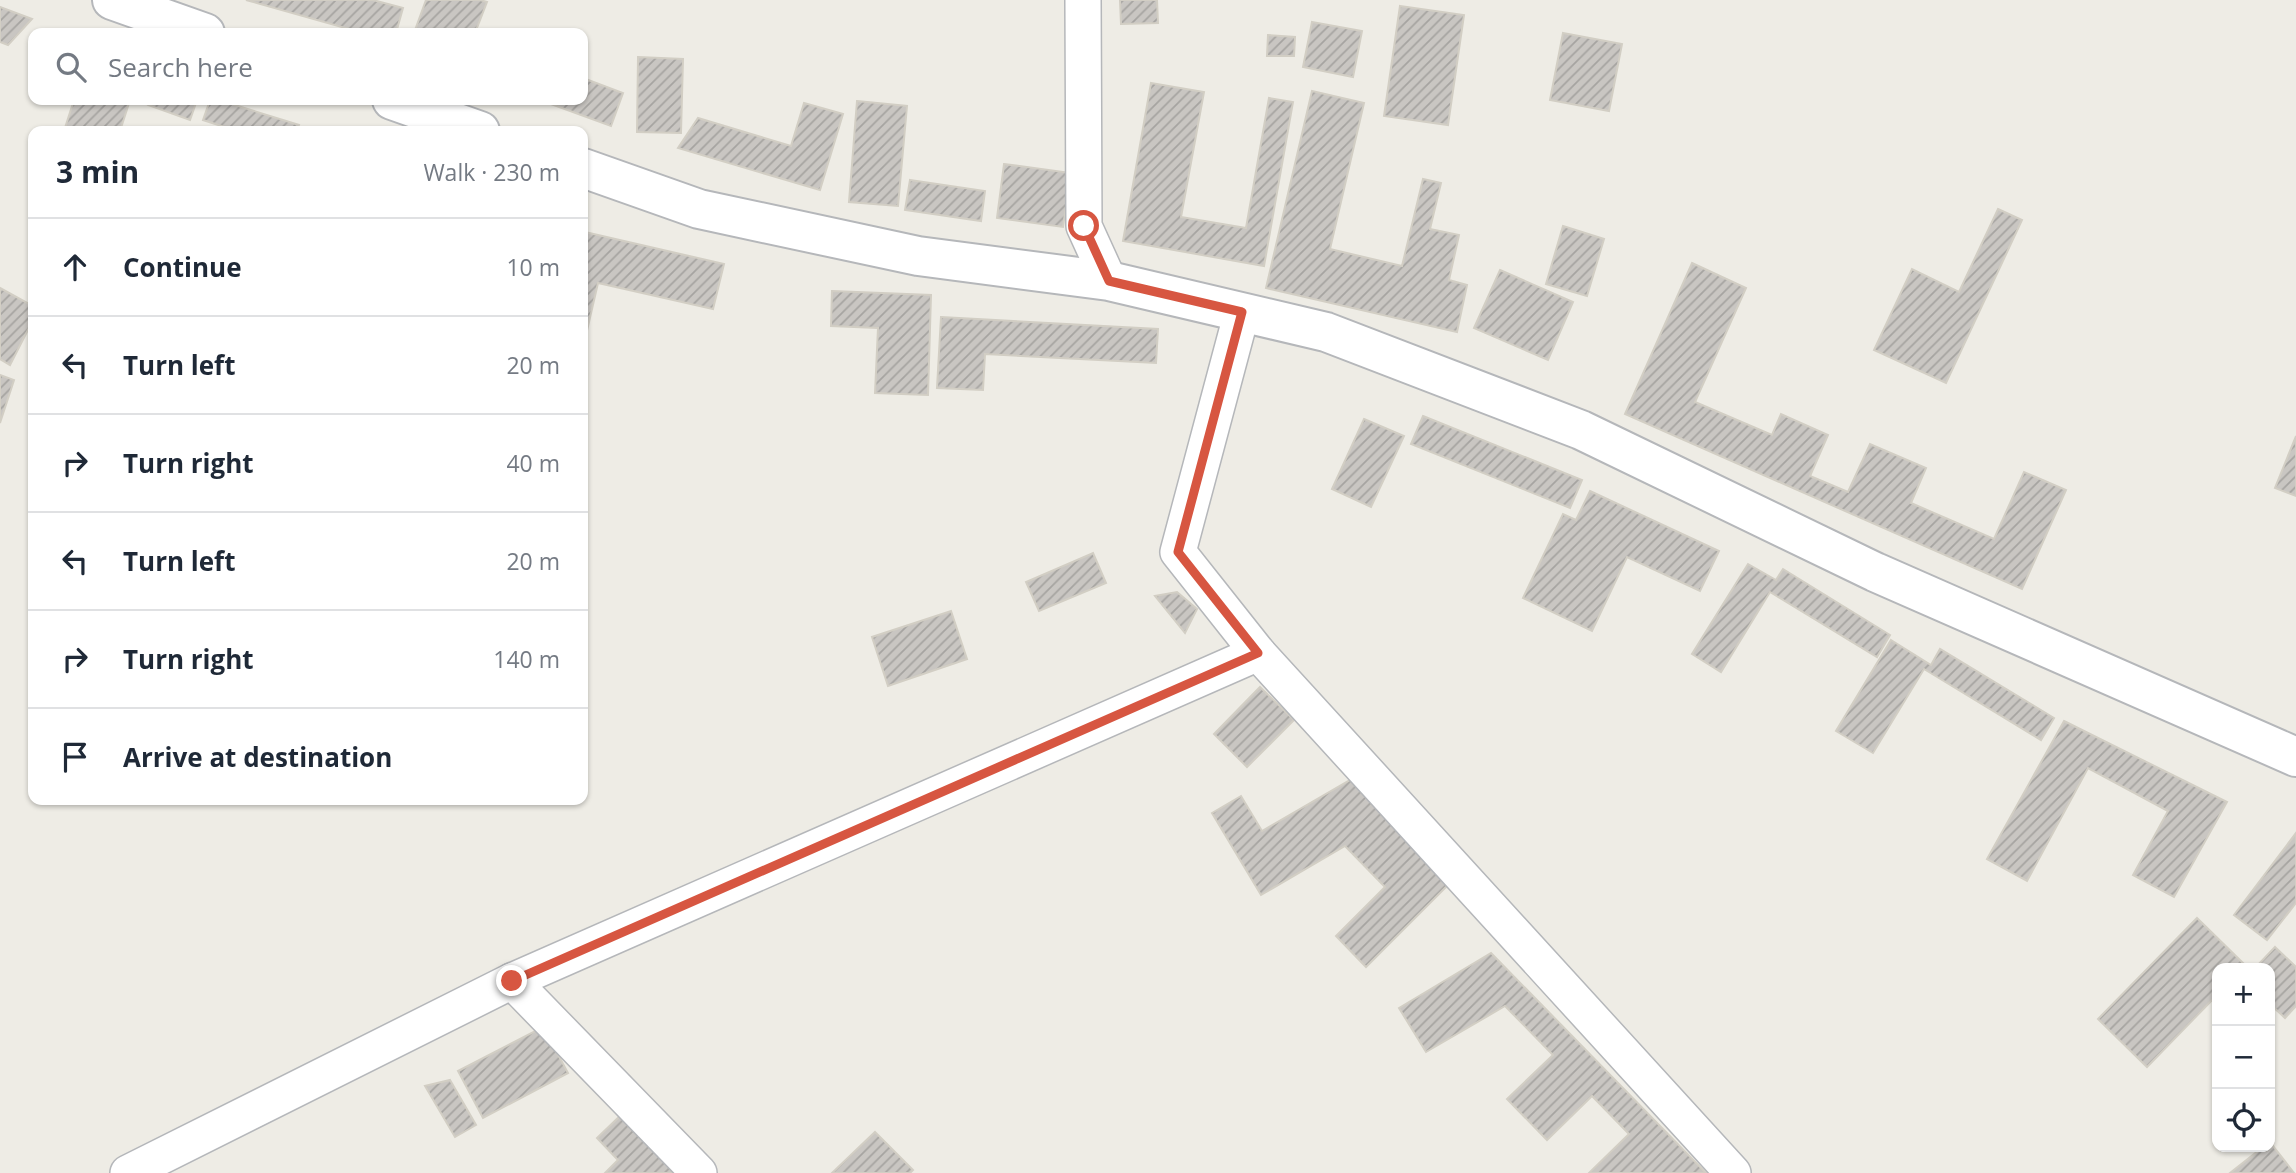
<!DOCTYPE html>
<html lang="en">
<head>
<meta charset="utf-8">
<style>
	body { margin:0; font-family:"Open Sans",sans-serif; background:#f6f6f7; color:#1f2937 }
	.controls { position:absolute; right:21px; bottom:21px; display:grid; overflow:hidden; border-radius:14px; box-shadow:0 2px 5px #0004 }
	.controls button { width:63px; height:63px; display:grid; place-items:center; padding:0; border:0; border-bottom:2px solid #e0e1e3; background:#fff; color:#1f2937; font:35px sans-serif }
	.stop { position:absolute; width:21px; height:21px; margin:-16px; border:5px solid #d75641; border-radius:50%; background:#fff }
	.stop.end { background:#d75641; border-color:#fff; box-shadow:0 2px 7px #0008 }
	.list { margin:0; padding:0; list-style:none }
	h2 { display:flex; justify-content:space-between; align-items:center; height:91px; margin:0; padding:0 28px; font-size:30px }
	h2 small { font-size:23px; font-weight:400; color:#747a83 }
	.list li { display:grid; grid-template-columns:46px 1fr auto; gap:21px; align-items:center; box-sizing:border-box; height:98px; padding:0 28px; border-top:2px solid #e0e1e3 }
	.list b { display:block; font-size:26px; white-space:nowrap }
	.list em { font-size:23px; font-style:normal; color:#747a83 }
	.icon { flex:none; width:38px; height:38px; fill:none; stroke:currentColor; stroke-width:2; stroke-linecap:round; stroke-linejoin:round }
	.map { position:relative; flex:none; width:2296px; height:1173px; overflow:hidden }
	.search { position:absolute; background:#fff; box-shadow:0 2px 5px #0004; left:28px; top:28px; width:560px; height:77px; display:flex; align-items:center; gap:18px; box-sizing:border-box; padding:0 24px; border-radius:14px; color:#747a83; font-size:26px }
	.panel { position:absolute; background:#fff; box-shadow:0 2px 5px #0004; left:28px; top:126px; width:560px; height:679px; border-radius:14px }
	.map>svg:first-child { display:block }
</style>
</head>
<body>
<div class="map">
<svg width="2296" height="1173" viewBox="0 0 2296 1173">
	<defs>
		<pattern id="building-hatch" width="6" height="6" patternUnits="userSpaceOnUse" patternTransform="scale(1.75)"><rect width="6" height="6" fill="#c9c6c2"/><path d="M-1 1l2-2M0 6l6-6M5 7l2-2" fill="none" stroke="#a6a4a1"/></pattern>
	</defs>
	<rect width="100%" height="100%" fill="#eeece5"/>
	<g fill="url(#building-hatch)" stroke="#d2cec4" stroke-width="2">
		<polygon points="246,0 373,0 403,8 396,33 363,33"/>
		<polygon points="426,0 480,0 487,2 475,33 414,33"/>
		<polygon points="1120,0 1157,0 1158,23 1121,24"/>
		<polygon points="1400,6 1464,15 1448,125 1384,116"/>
		<polygon points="0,7 32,19 8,45 0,42"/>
		<polygon points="1312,22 1362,31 1353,77 1303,67"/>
		<polygon points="1563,33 1622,44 1609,111 1550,100"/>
		<polygon points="1268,35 1295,37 1294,56 1267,56"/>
		<polygon points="638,57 683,59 681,133 637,132"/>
		<polygon points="583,78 623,93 611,126 540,100 583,100"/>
		<polygon points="1151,83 1204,92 1181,217 1246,228 1269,98 1293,102 1264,266 1123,241"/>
		<polygon points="1312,91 1364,103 1330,249 1402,266 1423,179 1441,183 1430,229 1459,235 1449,280 1467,285 1457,332 1266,288"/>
		<polygon points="74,100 130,100 120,131 64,131"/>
		<polygon points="150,100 197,100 190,120 148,105"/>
		<polygon points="210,100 219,100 299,125 297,131 237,131 203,120"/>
		<polygon points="857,101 907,106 898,206 849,202"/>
		<polygon points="804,103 843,114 820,190 678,148 698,118 791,146"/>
		<polygon points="1004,164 1071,173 1063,227 997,218"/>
		<polygon points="910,180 985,191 981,221 905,210"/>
		<polygon points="1998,209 2022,220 1946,383 1874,350 1912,269 1959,292"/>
		<polygon points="1563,226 1604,239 1587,296 1546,284"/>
		<polygon points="585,232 724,264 713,309 598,283 583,348"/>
		<polygon points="1692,263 1746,288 1695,402 1772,435 1781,414 1828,435 1810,476 1848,492 1870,444 1926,468 1911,503 1994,539 2024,472 2066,490 2022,589 1625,414"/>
		<polygon points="1500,270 1573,302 1548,360 1474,328"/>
		<polygon points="0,288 33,306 33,320 10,365 0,359"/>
		<polygon points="832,291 931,295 928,395 875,393 878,328 831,326"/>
		<polygon points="941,317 1158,329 1156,363 985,354 983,390 937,388"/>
		<polygon points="0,375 14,380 0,423"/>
		<polygon points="1423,416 1582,480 1570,508 1411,444"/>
		<polygon points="1364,419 1404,436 1371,507 1332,489"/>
		<polygon points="2296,436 2296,496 2275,488"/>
		<polygon points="1590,491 1719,551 1700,591 1627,557 1592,631 1523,598 1563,514 1576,520"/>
		<polygon points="1093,553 1106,583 1039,611 1026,582"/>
		<polygon points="1748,564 1776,580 1783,569 1890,635 1877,657 1770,592 1721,672 1692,654"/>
		<polygon points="1177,592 1197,609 1185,633 1155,596"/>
		<polygon points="951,611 967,659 888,686 872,637"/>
		<polygon points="1891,640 1931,665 1940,649 2054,718 2041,740 1924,669 1873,753 1836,731"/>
		<polygon points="1260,687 1294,720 1247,767 1214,734"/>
		<polygon points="2064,721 2227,802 2174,897 2133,875 2168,811 2088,768 2027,881 1987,859"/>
		<polygon points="1350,780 1452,881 1366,967 1336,936 1385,887 1345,846 1261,895 1212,813 1241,796 1262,831"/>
		<polygon points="2296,833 2296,903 2267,940 2234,915"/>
		<polygon points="2197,918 2246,966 2217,968 2217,995 2147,1067 2098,1019"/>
		<polygon points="2275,947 2296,967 2296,1006 2285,1018 2270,1004 2270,968 2255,968"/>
		<polygon points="1491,953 1706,1173 1589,1173 1629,1134 1592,1096 1547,1140 1507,1099 1553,1055 1505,1006 1426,1052 1399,1008"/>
		<polygon points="543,1027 568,1073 483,1118 458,1071"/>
		<polygon points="450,1080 476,1125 455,1137 425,1086"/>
		<polygon points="621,1115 678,1173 605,1173 618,1160 597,1138"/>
		<polygon points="875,1132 913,1170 910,1173 832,1173"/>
		<polygon points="2270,1142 2294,1173 2230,1173 2263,1147 2270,1147"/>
	</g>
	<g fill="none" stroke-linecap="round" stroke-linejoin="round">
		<defs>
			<g id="minor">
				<polyline points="1083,0 1084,226 1109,281"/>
				<polyline points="1242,312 1178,552 1258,653 1733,1173"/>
				<polyline points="512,981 699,1173"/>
				<polyline points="128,1173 512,981 1258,653"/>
			</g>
			<g id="tertiary">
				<polyline points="112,0 205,33"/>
				<polyline points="392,100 480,131"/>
				<polyline points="583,168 699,209 918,256 1109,281 1326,332 1581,430 1875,572 2296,757"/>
			</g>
		</defs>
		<use href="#minor" stroke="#b5b7ba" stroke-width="38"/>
		<use href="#tertiary" stroke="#b5b7ba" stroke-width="42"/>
		<use href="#minor" stroke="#fff" stroke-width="35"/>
		<use href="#tertiary" stroke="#fff" stroke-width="38"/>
	</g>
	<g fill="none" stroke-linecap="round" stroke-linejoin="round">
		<polyline stroke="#d75641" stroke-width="9" points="512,981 1258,653 1178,552 1242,312 1109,281 1084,226"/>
	</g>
</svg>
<div class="controls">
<button>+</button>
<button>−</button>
<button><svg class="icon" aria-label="locate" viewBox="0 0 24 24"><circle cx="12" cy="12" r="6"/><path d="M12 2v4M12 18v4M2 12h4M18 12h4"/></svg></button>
</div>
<div class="stop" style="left:1084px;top:226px"></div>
<div class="stop end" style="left:512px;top:981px"></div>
<div class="search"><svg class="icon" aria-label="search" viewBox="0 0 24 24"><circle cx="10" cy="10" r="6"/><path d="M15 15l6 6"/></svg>Search here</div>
<section class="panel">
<h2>3 min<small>Walk · 230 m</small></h2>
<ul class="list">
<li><svg class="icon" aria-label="ahead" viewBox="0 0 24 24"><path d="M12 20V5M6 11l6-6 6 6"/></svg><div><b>Continue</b></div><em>10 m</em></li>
<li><svg class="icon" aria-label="left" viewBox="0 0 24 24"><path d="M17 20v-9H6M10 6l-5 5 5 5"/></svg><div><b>Turn left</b></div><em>20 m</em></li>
<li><svg class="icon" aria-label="right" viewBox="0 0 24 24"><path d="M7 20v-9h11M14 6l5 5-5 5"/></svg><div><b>Turn right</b></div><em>40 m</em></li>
<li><svg class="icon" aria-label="left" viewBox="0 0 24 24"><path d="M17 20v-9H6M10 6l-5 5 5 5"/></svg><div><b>Turn left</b></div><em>20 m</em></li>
<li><svg class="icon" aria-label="right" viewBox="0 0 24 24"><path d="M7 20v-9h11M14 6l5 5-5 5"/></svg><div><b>Turn right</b></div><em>140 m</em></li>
<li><svg class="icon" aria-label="arrive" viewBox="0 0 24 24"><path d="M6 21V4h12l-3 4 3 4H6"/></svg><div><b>Arrive at destination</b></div></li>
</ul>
</section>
</div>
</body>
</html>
